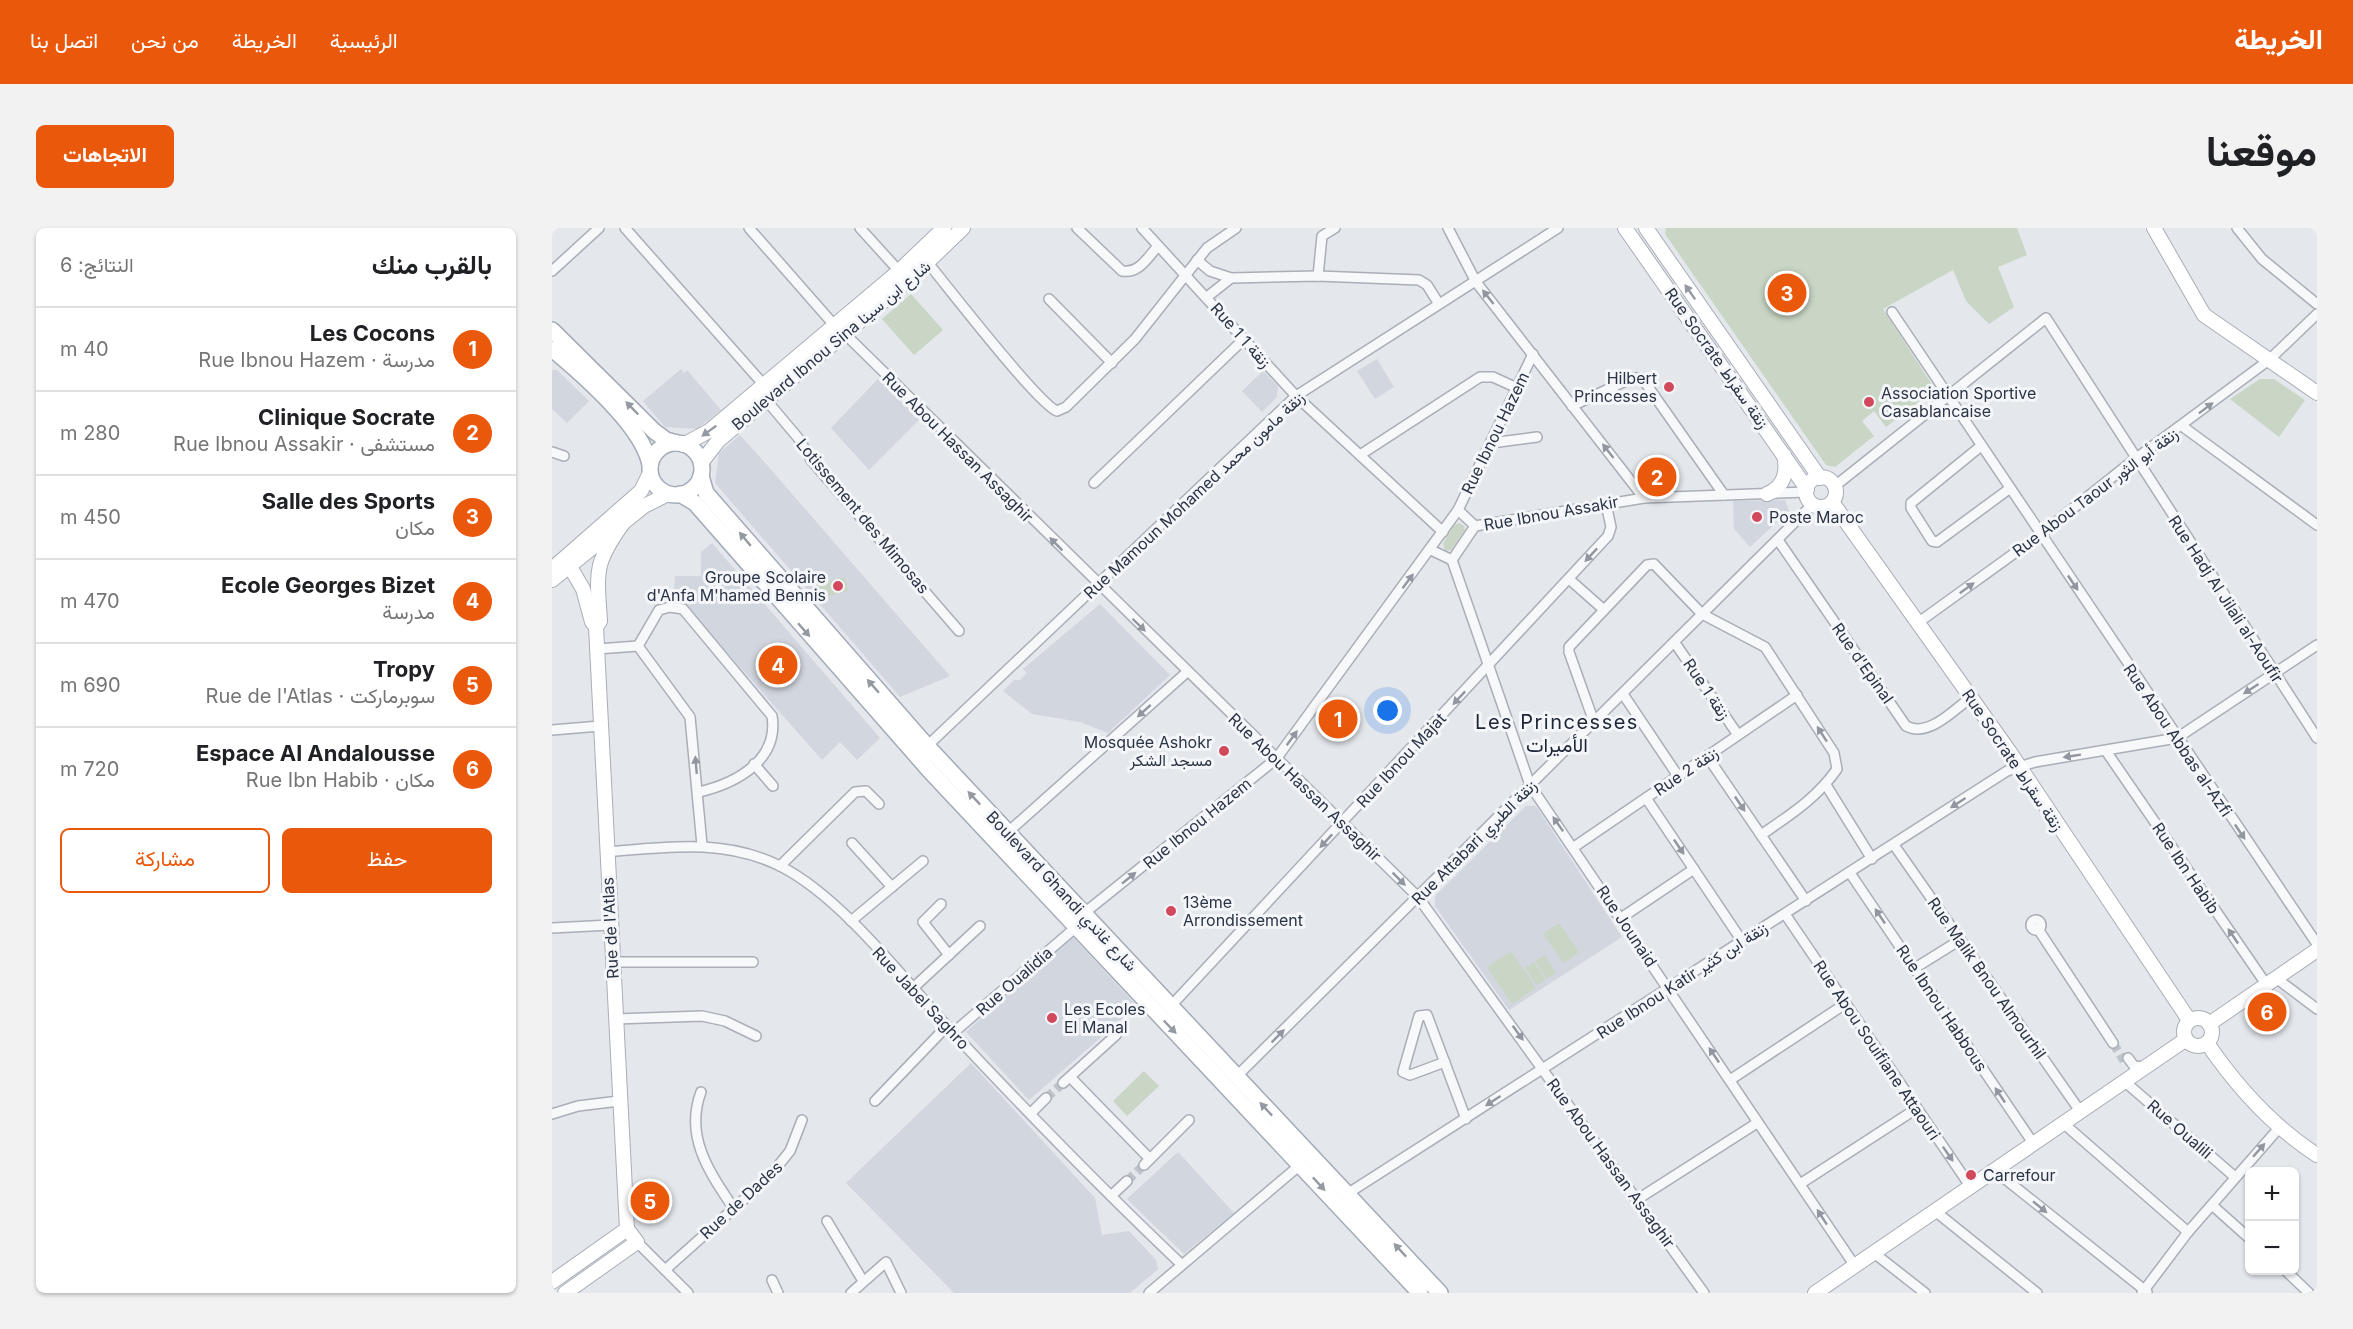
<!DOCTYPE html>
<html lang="ar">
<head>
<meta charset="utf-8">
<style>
	body { margin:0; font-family:Inter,Vazirmatn,sans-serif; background:#f2f2f2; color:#202124; direction:rtl }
	.controls { position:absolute; right:18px; bottom:18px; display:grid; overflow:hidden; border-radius:9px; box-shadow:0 2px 4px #0004 }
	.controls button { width:54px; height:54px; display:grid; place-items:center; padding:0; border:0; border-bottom:2px solid #e0e0e0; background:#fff; color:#202124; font:30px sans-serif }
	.you { position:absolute; left:836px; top:483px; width:21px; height:21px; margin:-15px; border:4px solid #fff; border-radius:50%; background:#1a73e8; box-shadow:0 0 0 9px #1a73e833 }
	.badge { display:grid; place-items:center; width:39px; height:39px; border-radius:50%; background:#ea580c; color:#fff; font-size:20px; font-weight:700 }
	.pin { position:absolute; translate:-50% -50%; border:3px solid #fff; box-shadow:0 2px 6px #0006 }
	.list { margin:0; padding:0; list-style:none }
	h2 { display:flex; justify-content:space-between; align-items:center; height:78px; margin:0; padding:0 24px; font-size:26px }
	h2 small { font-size:20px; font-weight:400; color:#757577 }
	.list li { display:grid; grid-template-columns:39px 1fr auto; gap:18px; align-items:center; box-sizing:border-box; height:84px; padding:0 24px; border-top:2px solid #e0e0e0 }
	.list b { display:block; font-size:22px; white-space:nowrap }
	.list p { margin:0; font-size:20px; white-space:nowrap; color:#757577 }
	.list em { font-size:20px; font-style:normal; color:#757577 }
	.actions { display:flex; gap:12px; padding:18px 24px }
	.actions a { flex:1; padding:14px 0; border:2px solid #ea580c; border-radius:9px; text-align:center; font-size:21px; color:#ea580c }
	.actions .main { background:#ea580c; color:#fff }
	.map { position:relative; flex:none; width:1765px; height:1065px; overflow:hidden; direction:ltr; border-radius:9px }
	header { display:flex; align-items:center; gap:36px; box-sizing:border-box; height:84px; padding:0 30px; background:#ea580c; color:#fff }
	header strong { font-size:28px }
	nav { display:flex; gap:33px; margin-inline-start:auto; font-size:21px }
	.intro { display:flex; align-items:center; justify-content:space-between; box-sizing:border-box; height:144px; padding:0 36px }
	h1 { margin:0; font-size:42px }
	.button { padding:15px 27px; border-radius:9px; background:#ea580c; color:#fff; font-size:21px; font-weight:700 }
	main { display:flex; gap:36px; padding:0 36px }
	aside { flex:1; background:#fff; border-radius:9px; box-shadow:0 2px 4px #0004 }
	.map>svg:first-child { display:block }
</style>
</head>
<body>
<header>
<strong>الخريطة</strong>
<nav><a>الرئيسية</a><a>الخريطة</a><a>من نحن</a><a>اتصل بنا</a></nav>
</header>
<div class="intro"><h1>موقعنا</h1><a class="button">الاتجاهات</a></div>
<main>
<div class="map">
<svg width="1765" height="1065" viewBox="0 0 1765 1065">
	<rect width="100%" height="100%" fill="#e4e7ec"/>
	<g fill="#d2d6de">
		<polygon points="825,131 842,159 823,171 805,143"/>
		<polygon points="129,141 132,145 135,142 169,182 145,201 113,199 91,173"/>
		<polygon points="0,142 5,142 37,173 15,195 0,181"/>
		<polygon points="711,143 726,158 725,169 710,184 690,163"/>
		<polygon points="326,151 368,191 317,242 279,200"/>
		<polygon points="188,207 215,237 398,448 348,469 163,255 167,225"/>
		<polygon points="1233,272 1237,283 1198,319 1182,301 1181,273"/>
		<polygon points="160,315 328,510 305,532 288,514 270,532 122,364 123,348 149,348 149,324"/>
		<polygon points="548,376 618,447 556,505 528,494 480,486 451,463 462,452 468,452 475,445 471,441"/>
		<polygon points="974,578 984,578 1070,709 957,782 883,678 883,668"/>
		<polygon points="520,708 585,778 477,872 414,804"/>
		<polygon points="1716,772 1732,793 1720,803 1704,782"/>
		<polygon points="419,835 543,970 550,1007 577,1003 604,1032 606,1041 578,1065 402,1065 294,955"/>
		<polygon points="626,924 682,985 632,1026 575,971"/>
	</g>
	<g fill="#c9d6c5">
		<polygon points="1114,0 1465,0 1475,27 1446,39 1462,79 1437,96 1414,73 1401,42 1331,81 1379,155 1378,165 1334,199 1322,183 1310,193 1322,208 1283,239 1274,237 1113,6"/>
		<polygon points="359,66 391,102 362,127 330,91"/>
		<polygon points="1708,151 1722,151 1753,172 1727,209 1678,171"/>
		<polygon points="907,295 912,298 913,302 899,322 893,323 891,316 902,297"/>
		<polygon points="293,349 296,363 268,370 265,356"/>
		<polygon points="1007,695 1027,724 1012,735 991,706"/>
		<polygon points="959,723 984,760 960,776 935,739"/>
		<polygon points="993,727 1004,745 994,751 983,733"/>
		<polygon points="982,734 993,752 984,757 973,740"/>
		<polygon points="592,843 607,858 575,888 561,873"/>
	</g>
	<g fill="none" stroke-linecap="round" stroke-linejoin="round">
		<g stroke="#bfc3cb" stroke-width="9" stroke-dasharray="9 4.5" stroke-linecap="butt">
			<polyline points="1561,815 1572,833"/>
			<polyline points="494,870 511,855"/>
			<polyline points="575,953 592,937"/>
		</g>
		<defs>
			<g id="street">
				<polyline points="73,0 212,157"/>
				<polyline points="197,0 283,98"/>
				<polyline points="308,0 347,43"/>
				<path d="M525,0L570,43C587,46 596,29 606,18"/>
				<polyline points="590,0 744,168 891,304"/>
				<polyline points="896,0 924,54 1092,270"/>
				<polyline points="1685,0 1710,31 1765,76"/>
				<polyline points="645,32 658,43 679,50 766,48 867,52 875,57 887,76"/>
				<path d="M376,35C396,59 485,175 505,183L514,179L583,111L655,20L684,0"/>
				<polyline points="0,43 47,0"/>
				<polyline points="766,48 770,8 783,0"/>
				<polyline points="655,69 679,50"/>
				<polyline points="497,71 560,135"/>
				<polyline points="1340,84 1765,716"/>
				<polyline points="293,106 866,669 1152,1065"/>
				<polyline points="215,173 247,211 259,232 407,403"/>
				<polyline points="1020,178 1080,150 1090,150 1172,267"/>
				<polyline points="1630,198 1765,297"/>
				<polyline points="939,215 985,209"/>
				<polyline points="1429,218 1359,275 1359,280 1380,313 1385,314 1457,261"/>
				<polyline points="0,224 12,228"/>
				<polyline points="808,227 928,149 941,149 965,160"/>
				<polyline points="542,255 692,111"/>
				<polyline points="1283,258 1494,90 1765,510"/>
				<polyline points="923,298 1092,270 1255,264"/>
				<path d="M1226,312L1354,498C1376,510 1402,482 1418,470"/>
				<polyline points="879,322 900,332 923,298 906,282"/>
				<polyline points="900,332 978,557 1303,1038"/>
				<polyline points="1017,351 1051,381"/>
				<polyline points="1367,394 1489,306 1583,231 1717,132 1765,86"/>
				<polyline points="1123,415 1186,507"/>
				<path d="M86,418L107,382L118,379L131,381L220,488C227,532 185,555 147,564"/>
				<polyline points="45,421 86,418 138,489 150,617"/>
				<polyline points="1071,466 1126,548"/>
				<path d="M1042,494L1017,424V419L1095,337L1102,336L1150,386L1213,419L1282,525L1285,541C1265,570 1238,587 1209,607"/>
				<polyline points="0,502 48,498"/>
				<polyline points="372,521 744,168 1006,0"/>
				<polyline points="1554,523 1714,756"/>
				<polyline points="1155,528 1254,673"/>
				<polyline points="202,536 221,558"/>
				<polyline points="1274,557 1320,631"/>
				<polyline points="1094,570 1190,713"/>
				<polyline points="455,605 635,444"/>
				<polyline points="300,615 340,659"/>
				<polyline points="1342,617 1528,883"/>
				<polyline points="1022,619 1245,467"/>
				<path d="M54,624C114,619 172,610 228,638C290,669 355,755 403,807C476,885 551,962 629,1036"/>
				<polyline points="228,638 303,564 314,563 327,576"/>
				<polyline points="1298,645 1481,915"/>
				<polyline points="389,676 371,694 397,727"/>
				<polyline points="531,686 724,531 906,282 981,126"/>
				<polyline points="1233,686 1418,958"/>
				<polyline points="1069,690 1142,641"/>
				<circle cx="1484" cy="697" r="5"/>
				<polyline points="299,693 371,633"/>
				<polyline points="0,700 58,697"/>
				<polyline points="1486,701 1561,815"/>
				<polyline points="60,734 201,734"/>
				<polyline points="1363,740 1408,712"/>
				<polyline points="1724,750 1765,781"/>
				<polyline points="360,761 428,698"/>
				<polyline points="618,779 1056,308 1059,299 1054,276"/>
				<polyline points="63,791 150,788 173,793 204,808"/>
				<polyline points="401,805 523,700"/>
				<polyline points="1576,830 1582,838 1593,839"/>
				<polyline points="893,834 858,847 851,844 867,788 875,787 914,891"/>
				<polyline points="518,849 598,931"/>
				<polyline points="684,849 1261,276"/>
				<polyline points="1178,852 1293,776"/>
				<polyline points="1572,853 1683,949"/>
				<polyline points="511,855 564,807"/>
				<path d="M149,864C132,909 158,945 182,981"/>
				<polyline points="323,873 395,798"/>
				<polyline points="479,885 494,870"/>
				<polyline points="0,886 26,878 67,873"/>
				<polyline points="1511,895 1636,1004"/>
				<polyline points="592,937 637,892"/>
				<polyline points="1442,942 1595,1064"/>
				<polyline points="1248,956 1364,881"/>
				<polyline points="795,966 1455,543 1483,534 1625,510 1765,417"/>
				<polyline points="559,968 575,953"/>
				<polyline points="1086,971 1205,895"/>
				<polyline points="1660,977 1698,1011"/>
				<polyline points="1383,983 1485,1065"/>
				<polyline points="275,993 311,1053"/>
				<polyline points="85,1014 136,1065"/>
				<polyline points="1322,1025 1373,1065"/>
				<polyline points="113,1042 217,949 238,923 250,892"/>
				<polyline points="1733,1042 1757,1065"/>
				<polyline points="220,1052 226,1065"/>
				<polyline points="299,1065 334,1034 349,1065"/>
				<polyline points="597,1065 748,937"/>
				<polyline points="1590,1065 1636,1004 1727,900"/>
			</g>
			<g id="secondary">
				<polyline points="1073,0 1255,261"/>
				<polyline points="1094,0 1268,250"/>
				<polyline points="1602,0 1652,87 1765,165"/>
				<polyline points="131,217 157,203 347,43 392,0"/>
				<polyline points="149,235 166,213 359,50 411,0"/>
				<circle cx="1269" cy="264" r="15"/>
				<path d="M1215,266C1232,259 1236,244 1232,227"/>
				<polyline points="1280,274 1457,523 1637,792"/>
				<path d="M71,295C41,337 45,344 48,393L44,399L75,1001"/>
				<polyline points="14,332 31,361 40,394 44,399"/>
				<polyline points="0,341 89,263 98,245"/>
				<polyline points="0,352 92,278 116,266"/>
				<circle cx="1646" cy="804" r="14"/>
				<polyline points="1657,796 1765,722"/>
				<path d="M1655,815C1685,859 1720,898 1765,927"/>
				<polyline points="0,1054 75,1001"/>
				<polyline points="13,1065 85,1014 75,1001"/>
				<polyline points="1263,1065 1633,812"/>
			</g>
			<g id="primary">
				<polyline points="0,102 102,203 114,212 125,215"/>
				<path d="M0,121C30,146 91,198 98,237"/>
				<circle cx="124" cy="241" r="26"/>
				<polyline points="149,248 154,265 375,518 888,1065"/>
				<polyline points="128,266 143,275 377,542 868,1065"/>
			</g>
		</defs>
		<use href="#street" stroke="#a9aeb7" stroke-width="12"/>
		<use href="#secondary" stroke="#a9aeb7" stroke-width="16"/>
		<use href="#primary" stroke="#a3abb8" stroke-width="18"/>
		<use href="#street" stroke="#f7f8fa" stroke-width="9"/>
		<use href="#secondary" stroke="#fff" stroke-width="14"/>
		<use href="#primary" stroke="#fff" stroke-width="15"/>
	</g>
	<defs><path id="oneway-solid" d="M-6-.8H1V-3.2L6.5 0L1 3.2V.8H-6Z" transform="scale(1.5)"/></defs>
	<g fill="#959aa2">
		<use href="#oneway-solid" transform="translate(1138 64) rotate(-125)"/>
		<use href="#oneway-solid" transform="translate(80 180) rotate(-134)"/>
		<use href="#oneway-solid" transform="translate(157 203) rotate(144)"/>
		<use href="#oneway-solid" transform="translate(193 311) rotate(-130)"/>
		<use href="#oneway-solid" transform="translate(252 402) rotate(49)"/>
		<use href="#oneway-solid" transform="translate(321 458) rotate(-131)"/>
		<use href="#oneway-solid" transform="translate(422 570) rotate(-133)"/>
		<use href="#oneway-solid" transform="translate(618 799) rotate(46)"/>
		<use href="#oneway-solid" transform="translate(714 881) rotate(-133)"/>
		<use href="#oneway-solid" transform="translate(767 956) rotate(47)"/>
		<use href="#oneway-solid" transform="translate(848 1022) rotate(-133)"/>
	</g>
	<g fill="#9196a0">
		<use href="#oneway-solid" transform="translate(936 69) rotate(-128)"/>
		<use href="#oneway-solid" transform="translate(1654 180) rotate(-37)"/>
		<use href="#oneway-solid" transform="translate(1056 223) rotate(-128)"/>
		<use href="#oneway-solid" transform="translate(504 316) rotate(-135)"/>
		<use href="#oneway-solid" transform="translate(1039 327) rotate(133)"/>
		<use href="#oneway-solid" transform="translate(856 353) rotate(-53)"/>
		<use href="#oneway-solid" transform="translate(1521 355) rotate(56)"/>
		<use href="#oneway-solid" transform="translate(1415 360) rotate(-36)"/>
		<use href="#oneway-solid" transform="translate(587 397) rotate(44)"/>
		<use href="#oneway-solid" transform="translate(1699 461) rotate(147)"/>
		<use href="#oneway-solid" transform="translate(907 470) rotate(133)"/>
		<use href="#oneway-solid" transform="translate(592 483) rotate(138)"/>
		<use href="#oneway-solid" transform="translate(1270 506) rotate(-123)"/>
		<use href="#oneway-solid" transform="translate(740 510) rotate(-54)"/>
		<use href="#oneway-solid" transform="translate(1520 528) rotate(171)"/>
		<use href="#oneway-solid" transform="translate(144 537) rotate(-95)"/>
		<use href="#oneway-solid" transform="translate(1406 575) rotate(147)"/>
		<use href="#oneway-solid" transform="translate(1188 576) rotate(56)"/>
		<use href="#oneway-solid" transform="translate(1006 596) rotate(-125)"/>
		<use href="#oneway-solid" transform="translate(1688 604) rotate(56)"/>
		<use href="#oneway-solid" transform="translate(774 613) rotate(133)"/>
		<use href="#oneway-solid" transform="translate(1127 619) rotate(56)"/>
		<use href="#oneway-solid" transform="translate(577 650) rotate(-39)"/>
		<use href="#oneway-solid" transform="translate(847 651) rotate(45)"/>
		<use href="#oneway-solid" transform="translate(1328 688) rotate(-124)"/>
		<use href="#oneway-solid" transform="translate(1681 708) rotate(-124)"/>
		<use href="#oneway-solid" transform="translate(966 805) rotate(54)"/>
		<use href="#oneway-solid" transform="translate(726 808) rotate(-45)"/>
		<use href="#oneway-solid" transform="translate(1162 827) rotate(-124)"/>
		<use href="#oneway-solid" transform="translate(1448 867) rotate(-124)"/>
		<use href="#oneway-solid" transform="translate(941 873) rotate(147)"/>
		<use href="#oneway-solid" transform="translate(1707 922) rotate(-49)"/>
		<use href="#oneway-solid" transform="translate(1396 926) rotate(55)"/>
		<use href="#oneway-solid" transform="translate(1488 979) rotate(39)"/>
		<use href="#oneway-solid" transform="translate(1270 989) rotate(-123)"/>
	</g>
	<g fill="#d1495b" stroke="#f4f6f9" stroke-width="2">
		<circle cx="1117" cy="159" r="6"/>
		<circle cx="1317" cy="174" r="6"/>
		<circle cx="1205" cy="289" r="6"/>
		<circle cx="286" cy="358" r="6"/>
		<circle cx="672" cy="523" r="6"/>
		<circle cx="619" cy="683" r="6"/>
		<circle cx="500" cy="790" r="6"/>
		<circle cx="1419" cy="947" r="6"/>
	</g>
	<g text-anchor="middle" stroke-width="6" stroke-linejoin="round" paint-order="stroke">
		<g font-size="16" fill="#2b3445" stroke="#f4f6f9">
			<text transform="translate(689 107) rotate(48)" y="6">Rue 1 زنقة 1</text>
			<text transform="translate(279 117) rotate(-40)" y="6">Boulevard Ibnou Sina شارع ابن سينا</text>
			<text transform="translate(1165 130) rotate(55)" y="6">Rue Socrate زنقة سقراط</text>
			<text transform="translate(943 205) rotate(-64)" y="6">Rue Ibnou Hazem</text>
			<text transform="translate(406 219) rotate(45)" y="6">Rue Abou Hassan Assaghir</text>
			<text transform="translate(1543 264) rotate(-37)" y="6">Rue Abou Taour زنقة أبو الثور</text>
			<text transform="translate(642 267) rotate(-43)" y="6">Rue Mamoun Mohamed زنقة مامون محمد</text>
			<text transform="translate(999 285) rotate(-10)" y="6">Rue Ibnou Assakir</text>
			<text transform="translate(311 288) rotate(50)" y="6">Lotissement des Mimosas</text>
			<text transform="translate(1674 371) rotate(57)" y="6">Rue Hadj Al Jilali al-Aoufir</text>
			<text transform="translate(1311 435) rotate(55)" y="6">Rue d'Epinal</text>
			<text transform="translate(1155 461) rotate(56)" y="6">Rue 1 زنقة</text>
			<text transform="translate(1626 512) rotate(56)" y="6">Rue Abou Abbas al-Azfi</text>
			<text transform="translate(849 532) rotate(-47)" y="6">Rue Ibnou Majat</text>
			<text transform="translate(1461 532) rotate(56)" y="6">Rue Socrate زنقة سقراط</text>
			<text transform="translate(1134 543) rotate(-34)" y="6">Rue 2 زنقة</text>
			<text transform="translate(753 559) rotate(44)" y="6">Rue Abou Hassan Assaghir</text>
			<text transform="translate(645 595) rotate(-39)" y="6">Rue Ibnou Hazem</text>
			<text transform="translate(922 614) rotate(-45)" y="6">Rue Attabari زنقة الطبري</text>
			<text transform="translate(1634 640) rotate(56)" y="6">Rue Ibn Habib</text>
			<text transform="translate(510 663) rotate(47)" y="6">Boulevard Ghandi شارع غاندي</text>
			<text transform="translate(1075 698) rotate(56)" y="6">Rue Jounaid</text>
			<text transform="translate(58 700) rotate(-93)" y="6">Rue de l'Atlas</text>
			<text transform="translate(1435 750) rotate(55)" y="6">Rue Malik Bnou Almourhil</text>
			<text transform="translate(1130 752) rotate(-33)" y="6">Rue Ibnou Katir زنقة ابن كثير</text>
			<text transform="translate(462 753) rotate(-41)" y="6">Rue Oualidia</text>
			<text transform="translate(369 770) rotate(47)" y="6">Rue Jabel Saghro</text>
			<text transform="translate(1390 780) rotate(56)" y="6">Rue Ibnou Habbous</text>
			<text transform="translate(1325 822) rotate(56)" y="6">Rue Abou Souifiane Attaouri</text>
			<text transform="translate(1628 901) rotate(41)" y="6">Rue Oualili</text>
			<text transform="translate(1059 935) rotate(54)" y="6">Rue Abou Hassan Assaghir</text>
			<text transform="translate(189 972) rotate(-43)" y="6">Rue de Dades</text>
		</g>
		<g font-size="16" fill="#2b3445" stroke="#f4f6f9" text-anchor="start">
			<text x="1105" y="156" text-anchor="end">Hilbert<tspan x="1105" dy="18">Princesses</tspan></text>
			<text x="1329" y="171">Association Sportive<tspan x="1329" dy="18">Casablancaise</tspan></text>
			<text x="1217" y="295">Poste Maroc</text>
			<text x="274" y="355" text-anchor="end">Groupe Scolaire<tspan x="274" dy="18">d'Anfa M'hamed Bennis</tspan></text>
			<text x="660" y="520" text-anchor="end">Mosquée Ashokr<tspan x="660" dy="18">مسجد الشكر</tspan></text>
			<text x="631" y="680">13ème<tspan x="631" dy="18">Arrondissement</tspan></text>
			<text x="512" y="787">Les Ecoles<tspan x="512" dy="18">El Manal</tspan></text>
			<text x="1431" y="953">Carrefour</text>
		</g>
		<g font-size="20" letter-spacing="1.5" fill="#1d2536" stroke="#f4f6f9">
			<text x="1005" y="501">Les Princesses<tspan x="1005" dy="23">الأميرات</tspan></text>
		</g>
	</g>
</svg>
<div class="controls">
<button>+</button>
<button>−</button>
</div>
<div class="you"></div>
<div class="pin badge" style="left:786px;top:491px">1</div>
<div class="pin badge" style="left:1105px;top:249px">2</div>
<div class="pin badge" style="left:1235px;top:65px">3</div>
<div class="pin badge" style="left:226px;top:437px">4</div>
<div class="pin badge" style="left:98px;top:973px">5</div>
<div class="pin badge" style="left:1715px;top:784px">6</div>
</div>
<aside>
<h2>بالقرب منك<small>النتائج: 6</small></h2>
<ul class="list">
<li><span class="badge">1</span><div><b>Les Cocons</b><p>مدرسة · Rue Ibnou Hazem</p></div><em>40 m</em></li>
<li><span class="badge">2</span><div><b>Clinique Socrate</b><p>مستشفى · Rue Ibnou Assakir</p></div><em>280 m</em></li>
<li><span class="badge">3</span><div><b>Salle des Sports</b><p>مكان</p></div><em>450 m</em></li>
<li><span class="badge">4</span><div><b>Ecole Georges Bizet</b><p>مدرسة</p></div><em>470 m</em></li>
<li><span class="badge">5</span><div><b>Tropy</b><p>سوبرماركت · Rue de l'Atlas</p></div><em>690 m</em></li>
<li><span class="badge">6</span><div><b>Espace Al Andalousse</b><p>مكان · Rue Ibn Habib</p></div><em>720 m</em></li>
</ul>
<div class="actions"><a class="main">حفظ</a><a>مشاركة</a></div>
</aside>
</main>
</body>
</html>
